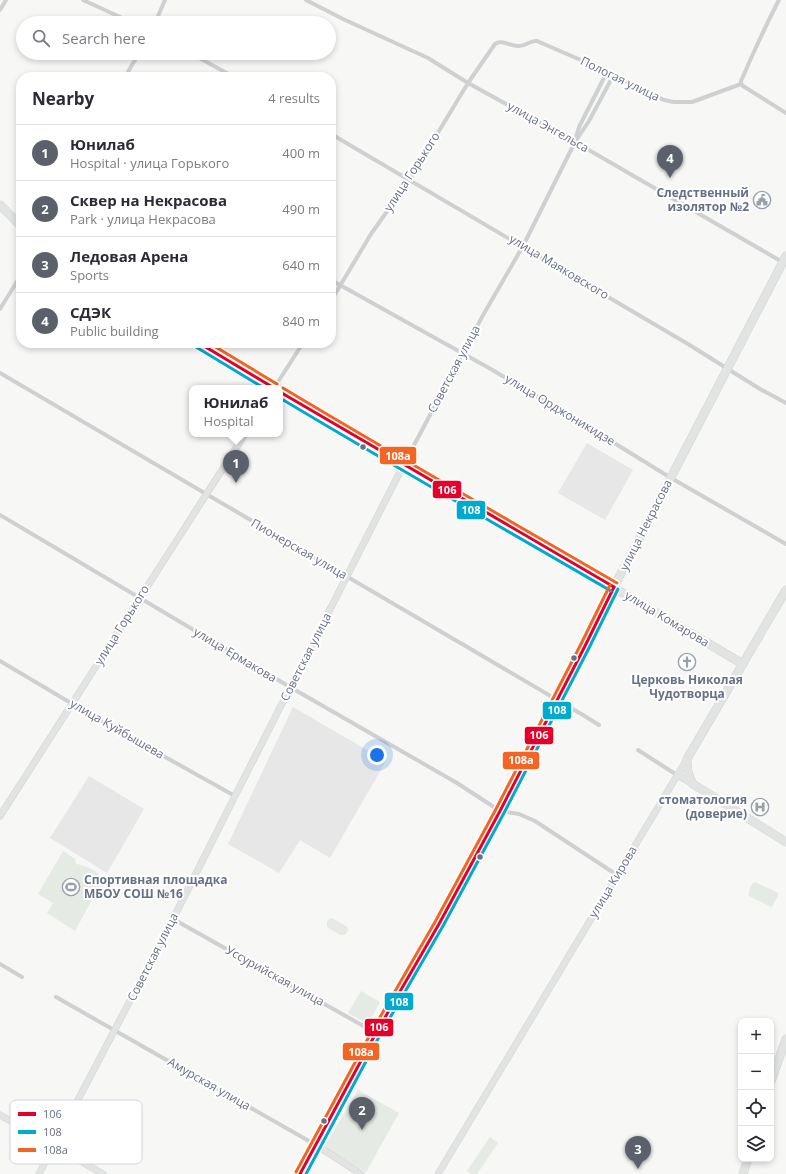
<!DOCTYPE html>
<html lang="en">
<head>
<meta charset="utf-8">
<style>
	body { margin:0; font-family:"Open Sans",sans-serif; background:#f7f7f7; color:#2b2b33 }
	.controls { position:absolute; right:12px; bottom:12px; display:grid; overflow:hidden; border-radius:8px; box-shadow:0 2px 6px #0003 }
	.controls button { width:36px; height:36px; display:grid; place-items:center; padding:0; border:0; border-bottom:1px solid #e1e1e2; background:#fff; color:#2b2b33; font:20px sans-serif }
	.you { position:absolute; left:377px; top:755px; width:14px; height:14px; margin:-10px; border:3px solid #fff; border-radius:50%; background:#1a73e8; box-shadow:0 0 0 6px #1a73e833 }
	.badge { display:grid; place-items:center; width:26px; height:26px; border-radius:50%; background:#5c606a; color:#fff; font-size:13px; font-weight:700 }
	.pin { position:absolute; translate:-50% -33px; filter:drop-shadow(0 1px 2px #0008) }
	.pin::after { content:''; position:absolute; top:21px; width:14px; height:12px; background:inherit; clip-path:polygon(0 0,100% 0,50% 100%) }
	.popup { position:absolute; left:189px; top:385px; width:94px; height:52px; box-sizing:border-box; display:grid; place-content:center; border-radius:8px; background:#fff; filter:drop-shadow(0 1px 3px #0005); font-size:13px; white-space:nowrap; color:#7c7c81 }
	.popup b { font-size:15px; color:#2b2b33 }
	.popup::after { content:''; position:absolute; left:50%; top:100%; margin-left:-8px; border:8px solid transparent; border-top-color:#fff }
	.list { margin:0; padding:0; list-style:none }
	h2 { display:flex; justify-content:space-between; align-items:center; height:52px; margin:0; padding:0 16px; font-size:17px }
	h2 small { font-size:13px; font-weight:400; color:#7c7c81 }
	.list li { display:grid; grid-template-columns:26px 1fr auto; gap:12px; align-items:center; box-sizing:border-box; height:56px; padding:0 16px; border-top:1px solid #e1e1e2 }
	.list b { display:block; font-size:15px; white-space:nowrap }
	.list p { margin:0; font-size:13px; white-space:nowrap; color:#7c7c81 }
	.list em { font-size:13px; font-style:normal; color:#7c7c81 }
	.icon { flex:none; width:22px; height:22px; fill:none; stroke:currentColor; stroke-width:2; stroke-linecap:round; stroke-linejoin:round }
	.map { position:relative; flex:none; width:786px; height:1174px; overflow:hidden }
	.search { position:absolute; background:#fff; box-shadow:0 2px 6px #0003; left:16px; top:16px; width:320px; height:44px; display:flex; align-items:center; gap:10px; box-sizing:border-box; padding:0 14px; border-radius:22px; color:#7c7c81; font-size:15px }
	.panel { position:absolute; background:#fff; box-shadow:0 2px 6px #0003; left:16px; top:72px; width:320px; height:276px; border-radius:16px }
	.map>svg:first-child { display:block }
</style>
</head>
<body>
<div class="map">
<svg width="786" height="1174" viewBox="0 0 786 1174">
	<rect width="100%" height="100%" fill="#f7f7f6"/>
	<g fill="#e7e7e8">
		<polygon points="587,443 633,470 605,520 558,493"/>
		<polygon points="293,707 386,761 330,858 300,840 279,873 228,844"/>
		<polygon points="89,776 144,809 107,873 50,838"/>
	</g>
	<g fill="#e6eae4">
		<path d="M63,851L75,859L76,864C86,865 98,871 103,879L75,931L47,913L53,903L38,894Z"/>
		<path d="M755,882L778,893V896L772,907L769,906L749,896C748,891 751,884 755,882Z"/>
		<polygon points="330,918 334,919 347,927 348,930 345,935 340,935 327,927 327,922"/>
		<polygon points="361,991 380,1002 368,1024 348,1013"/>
		<polygon points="358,1090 399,1113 366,1172 324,1147"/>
		<polygon points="490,1137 498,1143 477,1174 472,1174 467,1171"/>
	</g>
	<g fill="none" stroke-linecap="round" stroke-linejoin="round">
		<defs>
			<g id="secondary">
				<polyline points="677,775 693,784"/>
				<polyline points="0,816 245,434"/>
				<polyline points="0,1115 103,1174"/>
				<polyline points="316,1145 361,1174"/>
				<polyline points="39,1174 173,919 235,796 404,464"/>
				<polyline points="438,1174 687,759"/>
			</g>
			<polyline id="primary" points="300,1174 376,1033 439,924 500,811 585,646 614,587"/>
			<g id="highway">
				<polyline points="0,205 21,226"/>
				<polyline points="199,343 274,388"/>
				<polyline points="280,392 345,431 407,466 743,664"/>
				<polyline points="614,587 786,256"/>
				<path d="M786,590L687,759C687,769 688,775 693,784L786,842"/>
				<polyline points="771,1081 786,1039"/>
				<polyline points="743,1174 748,1159"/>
			</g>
		</defs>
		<use href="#secondary" stroke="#d3d4d5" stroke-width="7"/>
		<use href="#primary" stroke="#d3d3d4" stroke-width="8"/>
		<use href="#highway" stroke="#d4d5d5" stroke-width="9"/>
		<g stroke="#cfd0d1" stroke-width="4">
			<polyline points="83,0 133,23"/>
			<polyline points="306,0 343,19 428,58 468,83 575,142 784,263"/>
			<polyline points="0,10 6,0"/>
			<polyline points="155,23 165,0"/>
			<polyline points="190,53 234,77"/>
			<polyline points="125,77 139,53"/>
			<path d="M741,84V81C753,54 765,26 779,0"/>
			<polyline points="741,84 743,86 786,113"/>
			<polyline points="331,134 688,344 760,389 786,403"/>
			<polyline points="576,137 579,127 607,72"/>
			<polyline points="331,280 489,368 585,425 671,478 786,544"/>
			<path d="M331,301L371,234L410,179L468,83L495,44C502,39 509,46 518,46C525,47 530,40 537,41L590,64L664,100L674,102H692L741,84"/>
			<polyline points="0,309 21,275"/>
			<polyline points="0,373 583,715 599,725"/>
			<polyline points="274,388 303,343"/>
			<polyline points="404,464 482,317 523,246 575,142 589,121 613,76"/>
			<polyline points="0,515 290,687 457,783 500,811 519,814 535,821 617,875"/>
			<polyline points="0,661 108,725 235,796"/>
			<polyline points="638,750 677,775"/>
			<polyline points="173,919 376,1033"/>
			<polyline points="0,964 22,977"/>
			<polyline points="56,997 316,1145"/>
		</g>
		<use href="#secondary" stroke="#e2e3e3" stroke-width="6"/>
		<use href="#primary" stroke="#e2e3e3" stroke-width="7"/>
		<use href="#highway" stroke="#e2e3e3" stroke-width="8"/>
		<defs>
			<g id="bus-1">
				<polyline points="199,343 274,388"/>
				<path d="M280,392C391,458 503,522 614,587"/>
				<polyline points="300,1174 376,1033 439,924 500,811 585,646 614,587"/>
			</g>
			<g id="bus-2">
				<polyline points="196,347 264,388"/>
				<path d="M280,398C390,464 501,527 611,591"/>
				<polyline points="306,1174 380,1035 443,926 504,813 589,648 618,589"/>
			</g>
			<g id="bus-3">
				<polyline points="209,343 277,384"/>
				<path d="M283,388C393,454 505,518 617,583"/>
				<polyline points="296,1172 372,1031 435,922 496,809 581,644 610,585"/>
			</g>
		</defs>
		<use href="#bus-1" stroke="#fff" stroke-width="6"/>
		<use href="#bus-2" stroke="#fff" stroke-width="6"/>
		<use href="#bus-3" stroke="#fff" stroke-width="6"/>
		<use href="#bus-1" stroke="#e4002b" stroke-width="3"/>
		<use href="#bus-2" stroke="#00a9ce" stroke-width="3"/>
		<use href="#bus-3" stroke="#f26522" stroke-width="3"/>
	</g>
	<defs>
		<symbol id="civic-ring" viewBox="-11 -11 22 22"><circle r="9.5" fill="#fff" stroke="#99a0ad" stroke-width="1.5"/><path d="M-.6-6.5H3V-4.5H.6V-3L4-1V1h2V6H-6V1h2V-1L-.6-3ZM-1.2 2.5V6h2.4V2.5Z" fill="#99a0ad"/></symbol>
		<symbol id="church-ring" viewBox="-11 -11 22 22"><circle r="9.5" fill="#fff" stroke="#99a0ad" stroke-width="1.5"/><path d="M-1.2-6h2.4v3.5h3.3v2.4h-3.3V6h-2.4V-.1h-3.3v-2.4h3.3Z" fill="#99a0ad"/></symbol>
		<symbol id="hospital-ring" viewBox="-11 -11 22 22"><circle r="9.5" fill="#fff" stroke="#99a0ad" stroke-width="1.5"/><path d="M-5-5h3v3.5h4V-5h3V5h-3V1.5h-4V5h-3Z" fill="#99a0ad"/></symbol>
		<symbol id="stadium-ring" viewBox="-11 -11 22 22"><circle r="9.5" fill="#fff" stroke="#99a0ad" stroke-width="1.5"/><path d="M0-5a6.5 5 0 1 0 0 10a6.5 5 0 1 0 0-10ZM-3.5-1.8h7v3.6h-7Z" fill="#99a0ad"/></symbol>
	</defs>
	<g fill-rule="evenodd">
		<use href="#civic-ring" x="752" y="190" width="20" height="20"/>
		<use href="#church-ring" x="677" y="652" width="20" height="20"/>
		<use href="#hospital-ring" x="750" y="797" width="20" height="20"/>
		<use href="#stadium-ring" x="61" y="877" width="20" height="20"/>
	</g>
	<g fill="#677186" stroke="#fff" stroke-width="1.5">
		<circle cx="363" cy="447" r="3.5"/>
		<circle cx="574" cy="658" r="3.5"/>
		<circle cx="480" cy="857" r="3.5"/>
		<circle cx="324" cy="1121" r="3.5"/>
	</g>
	<g text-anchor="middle" stroke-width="4" stroke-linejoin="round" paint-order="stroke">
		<g font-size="12" fill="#677186" stroke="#fff">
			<text transform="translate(620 79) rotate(26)" y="4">Пологая улица</text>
			<text transform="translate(548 127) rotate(29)" y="4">улица Энгельса</text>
			<text transform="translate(412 172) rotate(-57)" y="4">улица Горького</text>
			<text transform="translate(559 267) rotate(31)" y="4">улица Маяковского</text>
			<text transform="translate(454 369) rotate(-62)" y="4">Советская улица</text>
			<text transform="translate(560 410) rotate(31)" y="4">улица Орджоникидзе</text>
			<text transform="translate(646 525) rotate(-63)" y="4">улица Некрасова</text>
			<text transform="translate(299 549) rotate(30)" y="4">Пионерская улица</text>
			<text transform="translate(667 619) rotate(31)" y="4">улица Комарова</text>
			<text transform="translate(122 625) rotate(-58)" y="4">улица Горького</text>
			<text transform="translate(235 655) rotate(31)" y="4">улица Ермакова</text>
			<text transform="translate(306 657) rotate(-63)" y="4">Советская улица</text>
			<text transform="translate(117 729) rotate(30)" y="4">улица Куйбышева</text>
			<text transform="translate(613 882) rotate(-59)" y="4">улица Кирова</text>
			<text transform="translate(153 957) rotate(-63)" y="4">Советская улица</text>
			<text transform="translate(275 976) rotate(29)" y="4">Уссурийская улица</text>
			<text transform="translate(209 1084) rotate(30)" y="4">Амурская улица</text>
		</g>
		<g font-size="12" font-weight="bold" fill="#677186" stroke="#fff" text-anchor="end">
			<text x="749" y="197">Следственный<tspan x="749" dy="14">изолятор №2</tspan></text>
			<text x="687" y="684" text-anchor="middle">Церковь Николая<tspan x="687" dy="14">Чудотворца</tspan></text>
			<text x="747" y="804">стоматология<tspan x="747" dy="14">(доверие)</tspan></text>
			<text x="84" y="884" text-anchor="start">Спортивная площадка<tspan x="84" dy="14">МБОУ СОШ №16</tspan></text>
		</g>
	</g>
	<rect x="10" y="1100" width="132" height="64" rx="6" fill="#fff" stroke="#d1d4db" stroke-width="1"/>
	<rect x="18" y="1112" width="18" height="4" fill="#e4002b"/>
	<rect x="18" y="1130" width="18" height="4" fill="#00a9ce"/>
	<rect x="18" y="1148" width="18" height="4" fill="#f26522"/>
	<g font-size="11" fill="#677186">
		<text x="43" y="1118">106</text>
		<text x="43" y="1136">108</text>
		<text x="43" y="1154">108а</text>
	</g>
	<g stroke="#fff" stroke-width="1.5">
		<rect x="379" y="446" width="38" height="19" rx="4" fill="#f26522"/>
		<rect x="432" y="480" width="30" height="19" rx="4" fill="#e4002b"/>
		<rect x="456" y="500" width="30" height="20" rx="4" fill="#00a9ce"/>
		<rect x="542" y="701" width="30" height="19" rx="4" fill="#00a9ce"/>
		<rect x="524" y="726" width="30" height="19" rx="4" fill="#e4002b"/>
		<rect x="502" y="751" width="38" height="19" rx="4" fill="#f26522"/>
		<rect x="384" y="992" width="30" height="19" rx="4" fill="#00a9ce"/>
		<rect x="364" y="1018" width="30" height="19" rx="4" fill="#e4002b"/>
		<rect x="342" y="1042" width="38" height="19" rx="4" fill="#f26522"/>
	</g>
	<g font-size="11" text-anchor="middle" font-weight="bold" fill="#fff">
		<text x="398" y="460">108а</text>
		<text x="447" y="494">106</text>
		<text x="471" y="514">108</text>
		<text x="557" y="714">108</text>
		<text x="539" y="739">106</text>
		<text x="521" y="764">108а</text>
		<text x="399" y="1006">108</text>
		<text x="379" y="1031">106</text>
		<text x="361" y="1056">108а</text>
	</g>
</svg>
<div class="controls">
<button>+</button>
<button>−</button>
<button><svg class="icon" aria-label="locate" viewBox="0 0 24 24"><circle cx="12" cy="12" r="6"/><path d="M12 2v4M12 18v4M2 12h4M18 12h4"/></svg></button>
<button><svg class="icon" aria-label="layers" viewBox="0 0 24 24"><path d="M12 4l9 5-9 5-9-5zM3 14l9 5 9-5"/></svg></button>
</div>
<div class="you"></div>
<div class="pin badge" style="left:236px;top:483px">1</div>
<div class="popup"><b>Юнилаб</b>Hospital</div>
<div class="pin badge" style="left:362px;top:1130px">2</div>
<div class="pin badge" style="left:638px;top:1169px">3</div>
<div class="pin badge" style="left:670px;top:178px">4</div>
<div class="search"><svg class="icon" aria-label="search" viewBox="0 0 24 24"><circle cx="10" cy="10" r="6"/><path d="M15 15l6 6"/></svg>Search here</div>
<section class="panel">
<h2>Nearby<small>4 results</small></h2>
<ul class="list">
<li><span class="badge">1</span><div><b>Юнилаб</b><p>Hospital · улица Горького</p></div><em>400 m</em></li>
<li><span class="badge">2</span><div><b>Сквер на Некрасова</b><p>Park · улица Некрасова</p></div><em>490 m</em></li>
<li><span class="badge">3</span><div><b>Ледовая Арена</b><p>Sports</p></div><em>640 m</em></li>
<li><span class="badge">4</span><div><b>СДЭК</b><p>Public building</p></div><em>840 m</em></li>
</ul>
</section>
</div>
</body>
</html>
